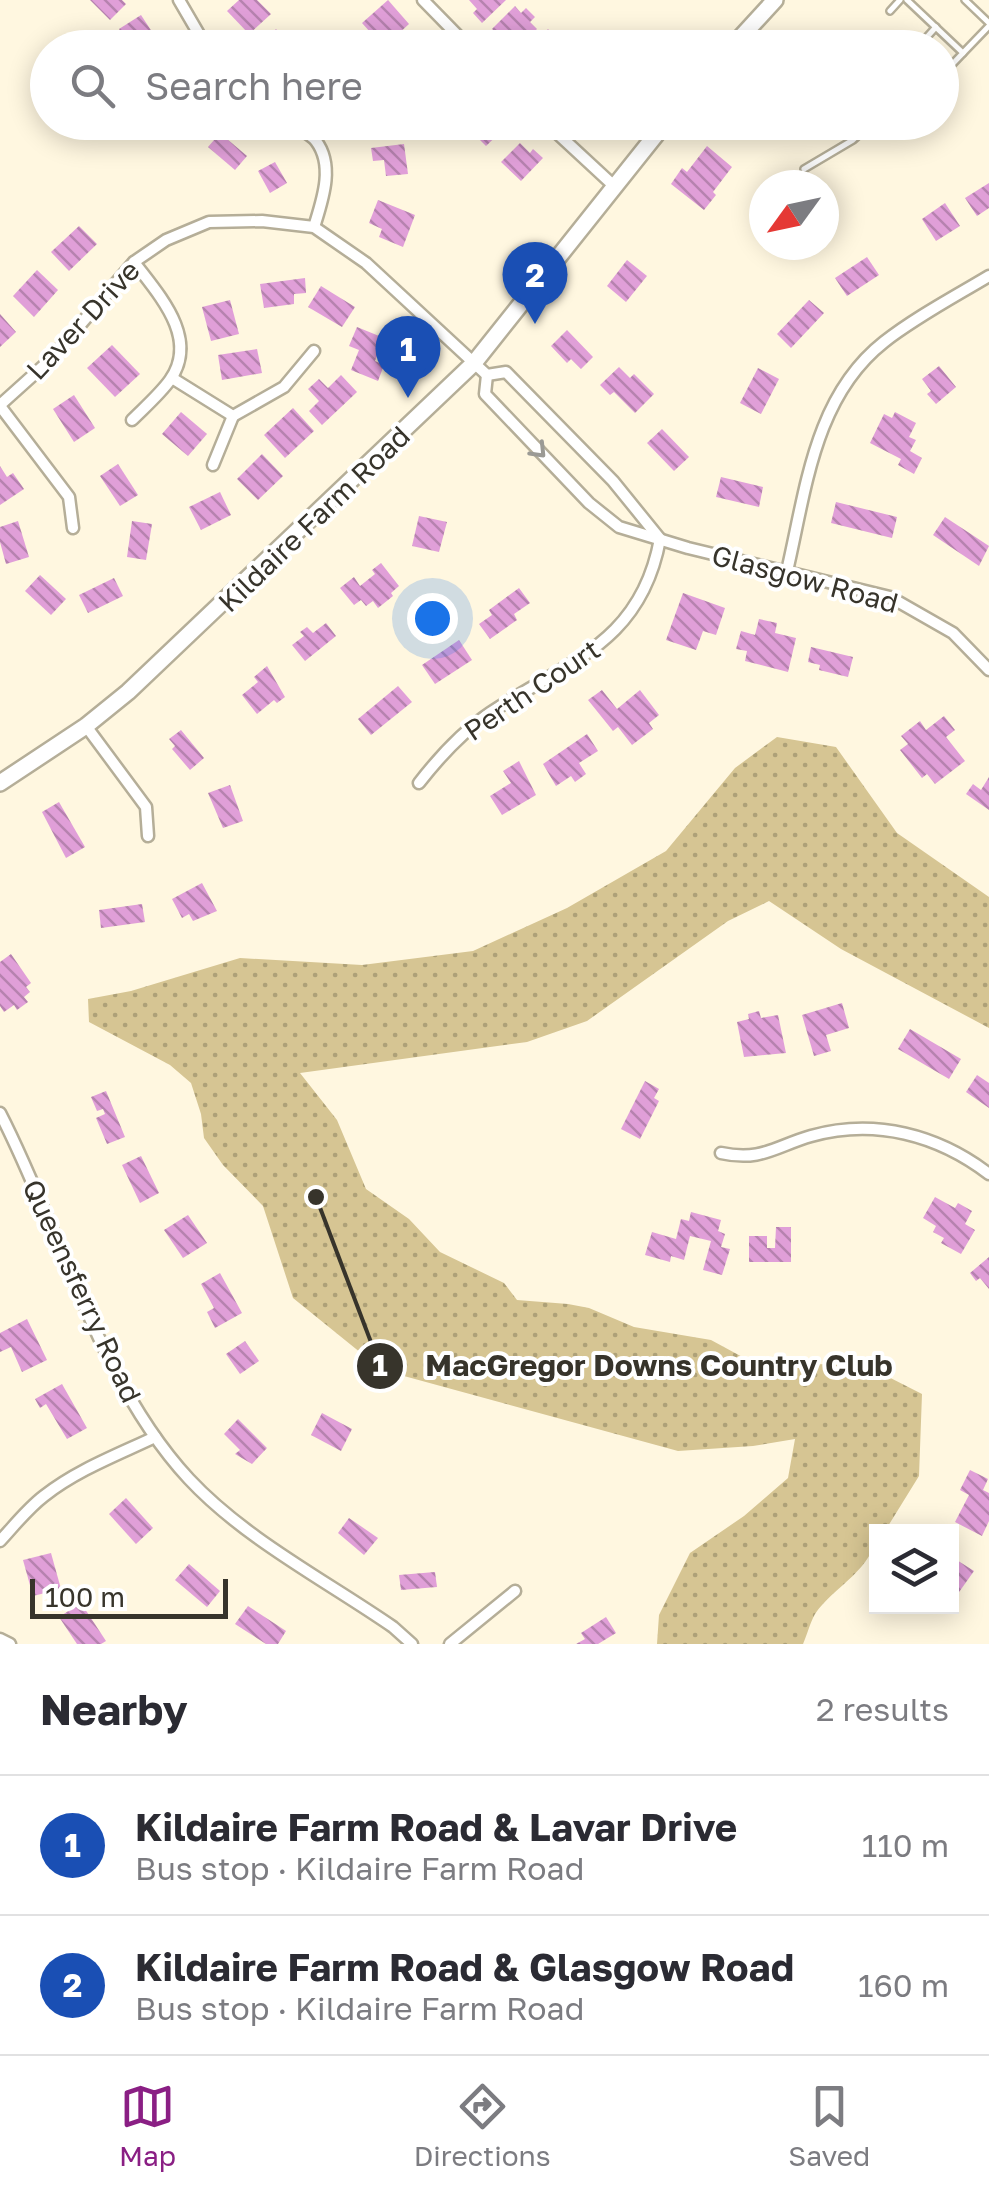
<!DOCTYPE html>
<html lang="en">
<head>
<meta charset="utf-8">
<style>
	body { margin:0; font-family:"Golos Text",sans-serif; background:#f2f2f3; color:#2b2b33 }
	.controls { position:absolute; right:30px; bottom:30px; display:grid; overflow:hidden; border-radius:0px; box-shadow:0 5px 25px #0003 }
	.controls button { width:90px; height:90px; display:grid; place-items:center; padding:0; border:0; border-bottom:2px solid #e1e1e2; background:#fff; color:#2b2b33; font:50px sans-serif }
	.compass { position:absolute; left:749px; top:170px; width:90px; height:90px; border-radius:50%; background:#fff; box-shadow:0 5px 25px #0003; rotate:237deg }
	.scale { position:absolute; left:30px; bottom:25px; width:198px; box-sizing:border-box; padding-left:10px; border:5px solid #37342b; border-top:0; font-size:28px; line-height:35px; white-space:nowrap; color:#37342b; -webkit-text-stroke:8px #fff; paint-order:stroke }
	.you { position:absolute; left:432px; top:618px; width:35px; height:35px; margin:-25px; border:8px solid #fff; border-radius:50%; background:#1a73e8; box-shadow:0 0 0 15px #1a73e833 }
	.badge { display:grid; place-items:center; width:65px; height:65px; border-radius:50%; background:#8a1f84; color:#fff; font-size:32px; font-weight:700 }
	.pin { position:absolute; translate:-50% -82px; filter:drop-shadow(0 2px 5px #0008) }
	.pin::after { content:''; position:absolute; top:52px; width:35px; height:30px; background:inherit; clip-path:polygon(0 0,100% 0,50% 100%) }
	.list { margin:0; padding:0; list-style:none }
	h2 { display:flex; justify-content:space-between; align-items:center; height:130px; margin:0; padding:0 40px; font-size:42px }
	h2 small { font-size:32px; font-weight:400; color:#7c7c81 }
	.list li { display:grid; grid-template-columns:65px 1fr auto; gap:30px; align-items:center; box-sizing:border-box; height:140px; padding:0 40px; border-top:2px solid #e1e1e2 }
	.list b { display:block; font-size:38px; white-space:nowrap }
	.list p { margin:0; font-size:32px; white-space:nowrap; color:#7c7c81 }
	.list em { font-size:32px; font-style:normal; color:#7c7c81 }
	.icon { flex:none; width:55px; height:55px; fill:none; stroke:currentColor; stroke-width:2; stroke-linecap:round; stroke-linejoin:round }
	.map { position:relative; flex:none; width:989px; height:1644px; overflow:hidden }
	.search { position:absolute; background:#fff; box-shadow:0 5px 25px #0003; left:30px; right:30px; top:30px; height:110px; display:flex; align-items:center; gap:25px; box-sizing:border-box; padding:0 35px; border-radius:55px; color:#7c7c81; font-size:38px }
	.sheet { height:410px; background:#fff }
	nav { display:flex; justify-content:space-around; align-items:center; box-sizing:border-box; height:140px; border-top:2px solid #e1e1e2; background:#fff; font-size:28px; color:#7c7c81 }
	nav a { display:grid; justify-items:center; gap:5px }
	nav .on { color:#8a1f84 }
	.map>svg:first-child { display:block }
</style>
</head>
<body>
<div class="map">
<svg width="989" height="1644" viewBox="0 0 989 1644">
	<defs>
		<pattern id="grass-dots" width="8" height="8" patternUnits="userSpaceOnUse" patternTransform="scale(2.5)"><rect width="8" height="8" fill="#d6c593"/><path d="M2 2h.1M6 6h.1" fill="none" stroke="#aea178" stroke-width="1.8" stroke-linecap="round"/></pattern>
		<pattern id="building-back-hatch" width="6" height="6" patternUnits="userSpaceOnUse" patternTransform="scale(2.5)"><rect width="6" height="6" fill="#e09fd8"/><path d="M-1 5l2 2M0 0l6 6M5-1l2 2" fill="none" stroke="#b682af"/></pattern>
	</defs>
	<rect width="100%" height="100%" fill="#fff7e0"/>
	<path fill="url(#grass-dots)" d="M777,737L836,747L897,833L989,897V1028L841,949L769,901L728,921L587,1021L527,1042L300,1073L337,1120L366,1189L409,1219L440,1252L504,1283L517,1300L568,1304L589,1308L634,1327L711,1340L759,1366L861,1363L922,1394L919,1476L885,1531L876,1532C876,1568 833,1587 815,1614C810,1623 807,1635 803,1644H657L659,1615L690,1553L744,1516L788,1478L795,1439L753,1446L678,1451L382,1370L293,1298L263,1206L223,1165L204,1138L201,1114L191,1083L170,1065L89,1022L88,999L131,991L240,958L362,965L473,951L567,908L666,851L735,768Z"/>
	<g fill="url(#building-back-hatch)">
		<polygon points="90,0 122,0 126,4 110,20"/>
		<polygon points="239,0 257,0 271,14 249,34 227,11"/>
		<polygon points="388,0 409,24 397,35 393,30 379,42 362,23"/>
		<polygon points="469,0 506,0 482,23 473,13 477,9"/>
		<polygon points="515,6 521,13 526,8 535,17 530,22 537,29 518,48 505,48 501,44 504,41 492,29"/>
		<polygon points="141,15 158,41 148,48 131,48 119,29"/>
		<polygon points="276,29 293,48 264,48 261,44"/>
		<polygon points="548,29 566,48 529,48"/>
		<polygon points="472,122 505,122 508,125 486,146 467,127"/>
		<polygon points="220,133 247,156 235,170 208,147"/>
		<polygon points="520,143 530,153 533,149 543,158 521,181 501,162"/>
		<polygon points="404,144 408,174 386,176 384,160 373,161 371,148"/>
		<polygon points="707,146 732,167 713,192 716,195 704,210 671,184 682,168 687,172"/>
		<polygon points="275,162 287,183 270,193 258,171"/>
		<polygon points="989,183 989,208 977,216 965,198"/>
		<polygon points="378,200 415,215 403,247 379,237 382,229 369,223"/>
		<polygon points="945,203 960,226 936,241 922,219"/>
		<polygon points="79,226 97,244 69,271 51,252"/>
		<polygon points="867,257 879,275 847,296 835,278"/>
		<polygon points="627,260 647,276 626,302 607,286"/>
		<polygon points="37,270 58,290 34,317 13,296"/>
		<polygon points="305,278 306,293 294,294 294,304 264,308 260,284"/>
		<polygon points="321,286 355,307 342,327 308,307"/>
		<polygon points="230,300 239,334 211,341 202,307"/>
		<polygon points="809,300 824,313 791,348 777,334"/>
		<polygon points="0,314 16,332 0,347"/>
		<polygon points="357,327 384,338 375,361 384,365 378,381 351,370 359,350 349,346"/>
		<polygon points="567,330 593,357 581,369 571,359 567,363 551,346"/>
		<polygon points="112,345 140,374 115,397 87,368"/>
		<polygon points="257,349 262,373 222,380 218,355"/>
		<polygon points="939,366 956,387 936,404 927,394 931,391 922,379"/>
		<polygon points="619,367 630,378 634,374 654,394 635,413 614,392 610,395 600,385"/>
		<polygon points="758,368 779,379 761,414 740,403"/>
		<polygon points="341,375 357,392 322,425 309,411 319,401 308,389 319,379 328,388"/>
		<polygon points="74,395 95,428 74,442 53,409"/>
		<polygon points="293,408 314,431 285,458 264,435"/>
		<polygon points="181,412 207,434 188,456 162,434"/>
		<polygon points="895,412 916,423 909,437 916,440 910,451 922,458 914,474 898,465 901,459 870,443 884,414 892,418"/>
		<polygon points="662,429 689,457 674,471 647,443"/>
		<polygon points="262,454 283,476 258,500 237,479"/>
		<polygon points="118,464 138,495 120,506 100,476"/>
		<polygon points="0,466 7,477 13,473 24,489 0,505"/>
		<polygon points="721,477 763,487 759,507 716,497"/>
		<polygon points="220,492 231,515 201,530 189,507"/>
		<polygon points="836,502 897,517 892,538 831,523"/>
		<polygon points="419,516 447,522 439,552 412,546"/>
		<polygon points="945,517 989,546 979,566 933,535"/>
		<polygon points="18,521 29,557 6,564 0,542 0,527"/>
		<polygon points="132,521 152,524 146,560 127,557"/>
		<polygon points="381,563 399,586 391,593 393,596 378,608 373,601 366,606 361,600 354,605 340,588 354,577 360,586 375,574 372,570"/>
		<polygon points="40,575 66,599 51,615 25,591"/>
		<polygon points="114,578 123,596 88,613 79,595"/>
		<polygon points="519,588 530,603 514,614 517,620 490,639 479,624 492,615 489,610"/>
		<polygon points="683,593 725,608 716,635 703,631 696,650 666,640"/>
		<polygon points="759,619 777,623 775,633 796,638 788,672 745,661 747,651 736,649 741,631 755,635"/>
		<polygon points="326,623 336,636 305,661 292,645 304,636 300,632 307,627 313,633"/>
		<polygon points="459,640 472,660 435,684 422,665"/>
		<polygon points="811,647 853,657 848,677 819,670 820,665 808,662"/>
		<polygon points="267,666 285,697 277,703 274,700 257,714 242,695 258,682 254,677"/>
		<polygon points="398,686 412,702 371,735 358,719"/>
		<polygon points="602,690 617,709 640,690 659,715 649,723 653,729 632,745 618,727 613,731 588,700"/>
		<polygon points="944,716 955,730 946,737 965,761 935,784 927,774 922,778 900,750 908,744 901,736 920,721 926,730"/>
		<polygon points="181,730 204,758 190,770 172,749 175,746 169,739"/>
		<polygon points="587,734 598,751 579,763 586,774 575,782 571,776 556,786 543,764"/>
		<polygon points="519,761 536,795 502,815 490,796 511,783 503,771"/>
		<polygon points="989,777 989,810 966,794 973,784 981,790"/>
		<polygon points="230,785 243,821 223,828 208,793"/>
		<polygon points="59,802 85,847 66,858 42,812"/>
		<polygon points="202,883 217,911 193,921 189,914 182,918 172,899"/>
		<polygon points="142,904 145,922 101,928 99,910"/>
		<polygon points="11,954 31,983 26,987 30,992 24,997 28,1002 17,1010 14,1005 4,1012 0,1006 0,962"/>
		<polygon points="842,1003 849,1028 826,1035 831,1051 814,1056 802,1015"/>
		<polygon points="759,1011 761,1018 778,1015 786,1053 744,1057 737,1022 749,1019 748,1014"/>
		<polygon points="910,1029 961,1059 949,1079 898,1049"/>
		<polygon points="977,1075 989,1083 989,1108 966,1092"/>
		<polygon points="645,1081 659,1089 654,1098 659,1101 640,1139 621,1129"/>
		<polygon points="106,1091 125,1137 107,1144 96,1118 105,1114 103,1109 97,1111 91,1097"/>
		<polygon points="141,1156 159,1193 140,1203 122,1165"/>
		<polygon points="935,1197 955,1208 958,1203 972,1211 965,1224 975,1230 961,1254 941,1243 944,1238 933,1232 936,1226 923,1218"/>
		<polygon points="691,1212 721,1220 718,1231 725,1234 721,1247 730,1249 722,1275 703,1270 711,1241 690,1236 684,1260 671,1256 670,1262 645,1255 652,1232 676,1239 681,1219 689,1221"/>
		<polygon points="188,1215 207,1243 183,1258 164,1230"/>
		<polygon points="776,1227 791,1227 791,1262 749,1262 749,1236 767,1236 767,1248 775,1248"/>
		<polygon points="989,1257 989,1289 980,1278 976,1281 970,1273"/>
		<polygon points="220,1273 242,1313 215,1328 207,1312 214,1308 201,1284"/>
		<polygon points="27,1319 47,1360 22,1372 11,1347 0,1352 0,1333"/>
		<polygon points="245,1341 259,1361 240,1374 226,1354"/>
		<polygon points="62,1384 87,1428 67,1439 46,1404 40,1408 35,1399"/>
		<polygon points="322,1413 352,1429 341,1451 311,1435"/>
		<polygon points="238,1419 267,1448 252,1464 235,1454 240,1450 224,1434"/>
		<polygon points="970,1470 988,1479 983,1490 989,1493 989,1521 982,1536 955,1522 969,1495 960,1490"/>
		<polygon points="126,1498 153,1528 136,1544 109,1514"/>
		<polygon points="349,1518 378,1538 364,1555 338,1533"/>
		<polygon points="51,1553 61,1589 33,1596 23,1560"/>
		<polygon points="952,1557 974,1571 952,1602"/>
		<polygon points="189,1564 220,1591 207,1607 175,1580"/>
		<polygon points="435,1572 437,1587 401,1590 399,1575"/>
		<polygon points="81,1603 106,1641 101,1644 77,1644 59,1617"/>
		<polygon points="248,1606 286,1631 278,1644 266,1644 235,1624"/>
		<polygon points="606,1617 616,1633 598,1644 576,1644 585,1639 581,1633"/>
	</g>
	<g fill="none" stroke-linecap="round" stroke-linejoin="round">
		<defs>
			<g id="service">
				<polyline points="907,0 963,53 942,75"/>
				<polyline points="965,0 989,23"/>
				<polyline points="890,11 900,0"/>
				<polyline points="917,48 936,27"/>
				<polyline points="963,53 989,26"/>
				<polyline points="885,122 889,122"/>
				<polyline points="804,169 853,140 873,122"/>
			</g>
			<g id="minor">
				<polyline points="179,0 207,48"/>
				<polyline points="423,0 470,48"/>
				<path d="M289,122C296,128 310,133 316,141C335,166 322,201 314,227"/>
				<polyline points="545,122 613,185"/>
				<polyline points="487,375 485,394 589,503 619,527 688,548 890,597 953,633 989,670"/>
				<polyline points="172,378 233,416 284,387 314,351"/>
				<polyline points="0,405 50,360 134,262 166,240 209,222 262,221 314,227 366,263 487,375 506,372 613,481 660,539"/>
				<polyline points="0,406 69,497 73,528"/>
				<path d="M132,420C145,407 160,394 170,380C200,338 158,294 134,262"/>
				<polyline points="213,465 233,416"/>
				<path d="M787,571C806,490 814,397 884,342C916,317 954,297 989,276"/>
				<polyline points="86,726 146,807 148,836"/>
				<path d="M419,783C440,756 462,732 490,713C568,661 641,643 660,539"/>
				<path d="M0,1113C61,1231 98,1381 189,1479C245,1539 325,1580 393,1627L412,1644"/>
				<path d="M721,1153C761,1162 776,1146 811,1136C875,1118 938,1135 989,1174"/>
				<path d="M0,1541C14,1526 27,1509 44,1496C77,1470 117,1455 155,1437"/>
				<polyline points="0,1639 10,1644"/>
				<polyline points="450,1644 515,1591"/>
			</g>
			<g id="secondary">
				<polyline points="731,48 775,0"/>
				<polyline points="0,783 86,726 128,692 474,363 666,122"/>
			</g>
		</defs>
		<use href="#service" stroke="#b5ae98" stroke-width="10"/>
		<use href="#minor" stroke="#b5ae98" stroke-width="15"/>
		<use href="#secondary" stroke="#b5ae98" stroke-width="20"/>
		<use href="#service" stroke="#fff" stroke-width="5"/>
		<use href="#minor" stroke="#fff" stroke-width="10"/>
		<use href="#secondary" stroke="#fff" stroke-width="15"/>
	</g>
	<defs><path id="oneway-chevron" d="M-2-3.5L2.5 0L-2 3.5" fill="none" stroke-width="1.6" stroke-linecap="round" stroke-linejoin="round" transform="scale(2.5)"/></defs>
	<use stroke="#9b9a95" href="#oneway-chevron" transform="translate(539 451) rotate(46)"/>
	<g text-anchor="middle" stroke-width="8" stroke-linejoin="round" paint-order="stroke">
		<g font-size="28" fill="#37342b" stroke="#fff">
			<text transform="translate(83 320) rotate(-47)" y="10">Laver Drive</text>
			<text transform="translate(314 519) rotate(-44)" y="10">Kildaire Farm Road</text>
			<text transform="translate(805 579) rotate(15)" y="10">Glasgow Road</text>
			<text transform="translate(532 690) rotate(-34)" y="10">Perth Court</text>
			<text transform="translate(82 1291) rotate(65)" y="10">Queensferry Road</text>
		</g>
	</g>
	<path fill="none" stroke="#37342b" stroke-width="4" d="M316 1197L380 1366"/>
	<g fill="#37342b" stroke="#fff" stroke-width="4">
		<circle cx="316" cy="1197" r="10"/>
		<circle cx="380" cy="1366" r="25"/>
	</g>
	<g font-size="30" text-anchor="middle" font-weight="bold" fill="#fff">
		<text x="380" y="1376">1</text>
	</g>
	<g font-size="30" text-anchor="middle" font-weight="bold" fill="#37342b" stroke="#fff" stroke-width="8" stroke-linejoin="round" paint-order="stroke">
		<text x="659" y="1376">MacGregor Downs Country Club</text>
	</g>
</svg>
<div class="controls">
<button><svg class="icon" aria-label="layers" viewBox="0 0 24 24"><path d="M12 4l9 5-9 5-9-5zM3 14l9 5 9-5"/></svg></button>
</div>
<svg class="compass" viewBox="-18 -18 36 36"><path d="M0-13l5 13h-10z" fill="#e53935"/><path d="M0 13l5-13h-10z" fill="#7c7c81"/></svg>
<div class="scale">100 m</div>
<div class="you"></div>
<div class="pin badge" style="left:408px;top:398px;background:#1a4fb4">1</div>
<div class="pin badge" style="left:535px;top:324px;background:#1a4fb4">2</div>
<div class="search"><svg class="icon" aria-label="search" viewBox="0 0 24 24"><circle cx="10" cy="10" r="6"/><path d="M15 15l6 6"/></svg>Search here</div>
</div>
<section class="sheet">
<h2>Nearby<small>2 results</small></h2>
<ul class="list">
<li><span class="badge" style="background:#1a4fb4">1</span><div><b>Kildaire Farm Road &amp; Lavar Drive</b><p>Bus stop · Kildaire Farm Road</p></div><em>110 m</em></li>
<li><span class="badge" style="background:#1a4fb4">2</span><div><b>Kildaire Farm Road &amp; Glasgow Road</b><p>Bus stop · Kildaire Farm Road</p></div><em>160 m</em></li>
</ul>
</section>
<nav>
<a class="on"><svg class="icon" aria-label="map" viewBox="0 0 24 24"><path d="M3 6l6-2 6 2 6-2v14l-6 2-6-2-6 2zM9 4v14M15 6v14"/></svg>Map</a>
<a><svg class="icon" aria-label="directions" viewBox="0 0 24 24"><path d="M12 3l9 9-9 9-9-9zM9 14v-3h6M13 9l2 2-2 2"/></svg>Directions</a>
<a><svg class="icon" aria-label="saved" viewBox="0 0 24 24"><path d="M7 4h10v16l-5-4-5 4z"/></svg>Saved</a>
</nav>
</body>
</html>
